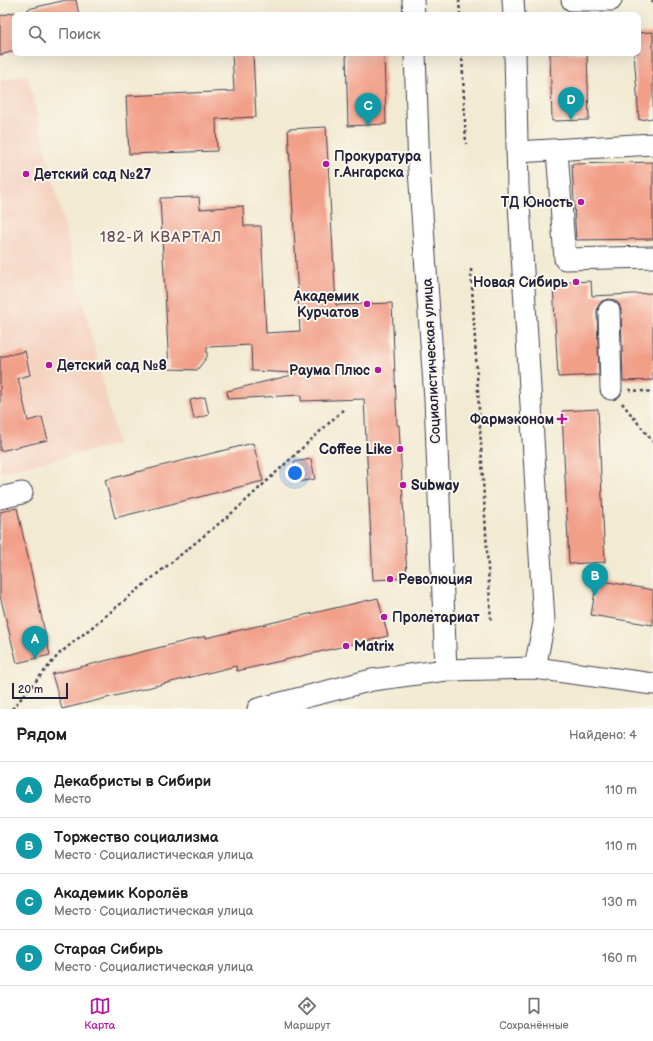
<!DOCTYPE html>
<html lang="ru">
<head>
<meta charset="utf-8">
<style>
	body { margin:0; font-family:"Balsamiq Sans",sans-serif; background:#f2f2f2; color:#222 }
	.scale { position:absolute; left:12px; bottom:10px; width:56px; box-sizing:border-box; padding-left:4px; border:2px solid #22223b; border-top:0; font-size:11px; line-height:14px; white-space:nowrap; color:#22223b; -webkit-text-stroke:3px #fbf7ec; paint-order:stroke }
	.you { position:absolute; left:295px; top:473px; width:14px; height:14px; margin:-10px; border:3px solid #fff; border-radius:50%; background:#1a73e8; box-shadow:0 0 0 6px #1a73e833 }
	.badge { display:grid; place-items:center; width:26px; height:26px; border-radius:50%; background:#b5179e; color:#fff; font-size:13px; font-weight:700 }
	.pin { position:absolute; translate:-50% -33px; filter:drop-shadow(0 1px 2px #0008) }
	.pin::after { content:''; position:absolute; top:21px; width:14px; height:12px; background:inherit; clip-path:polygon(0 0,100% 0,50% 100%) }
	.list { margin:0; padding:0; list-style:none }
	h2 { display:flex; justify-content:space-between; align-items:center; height:52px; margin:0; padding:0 16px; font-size:17px }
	h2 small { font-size:13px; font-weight:400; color:#767676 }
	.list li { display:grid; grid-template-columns:26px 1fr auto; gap:12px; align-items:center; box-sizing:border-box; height:56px; padding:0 16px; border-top:1px solid #e0e0e0 }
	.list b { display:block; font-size:15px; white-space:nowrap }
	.list p { margin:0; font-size:13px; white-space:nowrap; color:#767676 }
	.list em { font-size:13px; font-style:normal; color:#767676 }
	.icon { flex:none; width:22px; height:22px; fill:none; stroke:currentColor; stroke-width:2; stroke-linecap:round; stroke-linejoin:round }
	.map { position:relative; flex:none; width:653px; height:709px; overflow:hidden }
	.search { position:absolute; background:#fff; box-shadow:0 4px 16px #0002; left:12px; right:12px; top:12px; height:44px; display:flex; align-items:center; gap:10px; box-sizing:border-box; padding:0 14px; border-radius:8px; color:#767676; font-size:15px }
	.sheet { height:276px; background:#fff }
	nav { display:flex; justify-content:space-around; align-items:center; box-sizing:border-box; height:56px; border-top:1px solid #e0e0e0; background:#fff; font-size:11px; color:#767676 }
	nav a { display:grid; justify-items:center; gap:2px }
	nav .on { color:#b5179e }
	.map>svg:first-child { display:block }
</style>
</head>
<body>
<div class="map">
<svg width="653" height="709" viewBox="0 0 653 709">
	<rect width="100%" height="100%" fill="#fbf7ec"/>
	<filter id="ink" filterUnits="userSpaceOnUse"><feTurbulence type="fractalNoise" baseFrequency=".025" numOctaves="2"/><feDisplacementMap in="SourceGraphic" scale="8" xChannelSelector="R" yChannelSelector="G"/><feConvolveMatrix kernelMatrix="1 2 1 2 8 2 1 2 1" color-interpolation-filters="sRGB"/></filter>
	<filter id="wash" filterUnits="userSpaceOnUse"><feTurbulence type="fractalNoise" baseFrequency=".012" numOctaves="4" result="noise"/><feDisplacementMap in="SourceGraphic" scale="16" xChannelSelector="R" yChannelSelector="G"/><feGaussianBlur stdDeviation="0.9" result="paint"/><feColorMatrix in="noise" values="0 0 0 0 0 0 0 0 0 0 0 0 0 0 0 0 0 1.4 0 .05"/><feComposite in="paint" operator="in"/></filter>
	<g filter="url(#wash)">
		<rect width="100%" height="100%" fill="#f2ead2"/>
		<polygon fill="#f5d3c1" points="27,74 118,444 0,472 0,81"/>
		<g id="blocks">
			<g fill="#f29f88">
				<polygon points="66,0 76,0 79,15 28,15 28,9"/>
				<polygon points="15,12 15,51 0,55 0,16"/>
				<polygon points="653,32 653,118 639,120 634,53 638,53 638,33"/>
				<polygon points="232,53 253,53 256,117 216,119 217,151 129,154 126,96 234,91"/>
				<polygon points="346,53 384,53 386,124 348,126"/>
				<polygon points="550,53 587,53 589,120 552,121"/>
				<polygon points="326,127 336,305 392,303 397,425 399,425 407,578 373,580 364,399 301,401 301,395 228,399 227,391 296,374 296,373 252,371 251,345 207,347 207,357 197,370 169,369 160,198 199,197 200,209 243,206 244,226 261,226 266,333 300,331 288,129"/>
				<polygon points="653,162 653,239 576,240 572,164"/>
				<polygon points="591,281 592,296 653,293 653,380 623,381 621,310 619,304 614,300 609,299 602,301 598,306 597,311 599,375 558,377 553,283"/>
				<polygon points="25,351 30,375 18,378 28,421 42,417 48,440 0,451 0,357"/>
				<polygon points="205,397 209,415 194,419 190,400"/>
				<polygon points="598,409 605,562 569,564 562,411"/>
				<polygon points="253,443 263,481 115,518 105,480"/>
				<polygon points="311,459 315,479 298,482 294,462"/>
				<polygon points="17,508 50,655 17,663 0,596 0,512"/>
				<polygon points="597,580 653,590 653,625 591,615"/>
				<polygon points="378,598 388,636 237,671 236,666 62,709 52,674 206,636 206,638"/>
			</g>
		</g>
	</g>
	<g filter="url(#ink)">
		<use href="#blocks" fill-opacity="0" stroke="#414052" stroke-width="1"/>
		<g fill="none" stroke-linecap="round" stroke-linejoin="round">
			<defs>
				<g id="minor">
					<polyline points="413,0 414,15"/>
					<polyline points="513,0 514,15"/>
					<polyline points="572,0 611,0"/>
					<polyline points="415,53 419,170 435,399 446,670"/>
					<polyline points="515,53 518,187 544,622 535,668"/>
					<polyline points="557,150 565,259 653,257"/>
					<polyline points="517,152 653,144"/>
					<polyline points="609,311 611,389"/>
					<polyline points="0,498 22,493"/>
					<polyline points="258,709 372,680 446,670 535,668 653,684"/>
				</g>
			</defs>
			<use href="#minor" stroke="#414052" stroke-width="23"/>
			<g stroke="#414052" stroke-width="2.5" stroke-dasharray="3 3" stroke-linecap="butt">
				<polyline points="459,0 460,15"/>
				<polyline points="652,0 653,2"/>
				<polyline points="462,53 466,144"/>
				<polyline points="471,269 491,621"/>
				<polyline points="629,390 653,392"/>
				<polyline points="622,403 653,442"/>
				<polyline points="12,709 59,654 238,508 343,410"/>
			</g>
			<use href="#minor" stroke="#fff" stroke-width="21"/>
		</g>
	</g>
	<g fill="#b5179e" stroke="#fbf7ec" stroke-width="1.5">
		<circle cx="326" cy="164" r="4"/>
		<circle cx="26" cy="174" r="4"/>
		<circle cx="581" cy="202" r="4"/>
		<circle cx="576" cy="282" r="4"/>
		<circle cx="367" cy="304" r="4"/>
		<circle cx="49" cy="365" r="4"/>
		<circle cx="378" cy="370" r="4"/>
		<path d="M560 413h4v4h4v4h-4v4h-4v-4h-4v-4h4z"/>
		<circle cx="400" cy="449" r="4"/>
		<circle cx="403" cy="485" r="4"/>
		<circle cx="390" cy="579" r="4"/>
		<circle cx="384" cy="617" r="4"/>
		<circle cx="346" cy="646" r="4"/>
	</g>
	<g text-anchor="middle" stroke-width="4" stroke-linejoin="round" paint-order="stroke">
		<g font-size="14" font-weight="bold" fill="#22223b" stroke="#fbf7ec" text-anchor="start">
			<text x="334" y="161">Прокуратура<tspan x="334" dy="16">г.Ангарска</tspan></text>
			<text x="34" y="179">Детский сад №27</text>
			<text x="573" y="207" text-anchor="end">ТД Юность</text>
			<text x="568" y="287" text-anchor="end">Новая Сибирь</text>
			<text x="359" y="301" text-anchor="end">Академик<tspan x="359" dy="16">Курчатов</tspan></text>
			<text x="57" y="370">Детский сад №8</text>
			<text x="370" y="375" text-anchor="end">Раума Плюс</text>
			<text x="554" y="424" text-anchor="end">Фармэконом</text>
			<text x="392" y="454" text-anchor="end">Coffee Like</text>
			<text x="411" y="490">Subway</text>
			<text x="398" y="584">Революция</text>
			<text x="392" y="622">Пролетариат</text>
			<text x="354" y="651">Matrix</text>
		</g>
		<g font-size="14" fill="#22223b" stroke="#fbf7ec">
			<text transform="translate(431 361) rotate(-93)" y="5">Социалистическая улица</text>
		</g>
		<g font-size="15" letter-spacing="1" fill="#6b4e56" stroke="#fbf7ec">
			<text x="161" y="242">182-Й КВАРТАЛ</text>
		</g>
	</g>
</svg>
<div class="scale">20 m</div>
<div class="you"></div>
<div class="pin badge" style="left:35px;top:659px;background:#0f9aa8">A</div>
<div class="pin badge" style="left:595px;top:596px;background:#0f9aa8">B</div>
<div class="pin badge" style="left:368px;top:126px;background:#0f9aa8">C</div>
<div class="pin badge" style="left:571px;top:120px;background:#0f9aa8">D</div>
<div class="search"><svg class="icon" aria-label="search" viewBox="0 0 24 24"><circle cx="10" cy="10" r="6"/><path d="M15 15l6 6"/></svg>Поиск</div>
</div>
<section class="sheet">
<h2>Рядом<small>Найдено: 4</small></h2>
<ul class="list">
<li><span class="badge" style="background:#0f9aa8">A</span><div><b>Декабристы в Сибири</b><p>Место</p></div><em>110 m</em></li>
<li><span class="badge" style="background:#0f9aa8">B</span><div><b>Торжество социализма</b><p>Место · Социалистическая улица</p></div><em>110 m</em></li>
<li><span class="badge" style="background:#0f9aa8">C</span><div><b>Академик Королёв</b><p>Место · Социалистическая улица</p></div><em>130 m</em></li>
<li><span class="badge" style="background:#0f9aa8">D</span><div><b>Старая Сибирь</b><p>Место · Социалистическая улица</p></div><em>160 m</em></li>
</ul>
</section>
<nav>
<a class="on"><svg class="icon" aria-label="map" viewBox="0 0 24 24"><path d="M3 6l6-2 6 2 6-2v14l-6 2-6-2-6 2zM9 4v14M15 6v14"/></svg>Карта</a>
<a><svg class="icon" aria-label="directions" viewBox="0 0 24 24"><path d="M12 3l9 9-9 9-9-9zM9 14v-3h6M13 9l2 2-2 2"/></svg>Маршрут</a>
<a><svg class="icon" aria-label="saved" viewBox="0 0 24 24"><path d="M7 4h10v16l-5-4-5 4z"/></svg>Сохранённые</a>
</nav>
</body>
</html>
